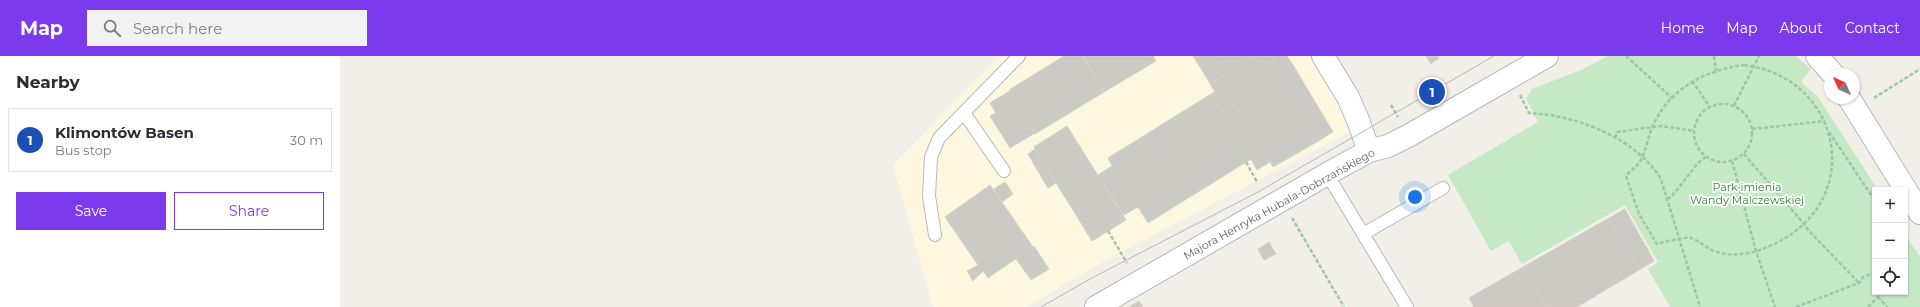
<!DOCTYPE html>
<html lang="en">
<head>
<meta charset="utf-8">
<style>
	body { margin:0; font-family:Montserrat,sans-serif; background:#f2f2f3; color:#2b2b33 }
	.controls { position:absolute; right:12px; bottom:12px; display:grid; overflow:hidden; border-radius:0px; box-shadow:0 1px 3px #0004 }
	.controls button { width:36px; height:36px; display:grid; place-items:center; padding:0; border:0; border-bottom:1px solid #e1e1e2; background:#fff; color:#2b2b33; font:20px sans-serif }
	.compass { position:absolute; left:1484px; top:12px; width:36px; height:36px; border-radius:50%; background:#fff; box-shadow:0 1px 3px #0004; rotate:315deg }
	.you { position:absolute; left:1075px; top:141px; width:14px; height:14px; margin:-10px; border:3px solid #fff; border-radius:50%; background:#1a73e8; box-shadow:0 0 0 6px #1a73e833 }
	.badge { display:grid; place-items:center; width:26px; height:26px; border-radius:50%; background:#7c3aed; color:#fff; font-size:13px; font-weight:700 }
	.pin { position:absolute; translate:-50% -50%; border:2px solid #fff; box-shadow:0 1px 4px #0006 }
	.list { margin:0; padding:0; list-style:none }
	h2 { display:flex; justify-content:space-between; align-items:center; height:52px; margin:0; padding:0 16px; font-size:17px }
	h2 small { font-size:13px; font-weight:400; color:#7c7c81 }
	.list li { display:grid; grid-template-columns:26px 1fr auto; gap:12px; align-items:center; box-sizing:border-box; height:64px; margin:0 8px 8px; padding:0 8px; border:1px solid #e1e1e2; border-radius:0px }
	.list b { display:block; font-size:15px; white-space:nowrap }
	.list p { margin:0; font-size:13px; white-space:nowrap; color:#7c7c81 }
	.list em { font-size:13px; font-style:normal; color:#7c7c81 }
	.actions { display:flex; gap:8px; padding:12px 16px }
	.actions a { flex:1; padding:9px 0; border:1px solid #7c3aed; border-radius:0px; text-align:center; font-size:14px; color:#7c3aed }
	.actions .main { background:#7c3aed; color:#fff }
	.icon { flex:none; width:22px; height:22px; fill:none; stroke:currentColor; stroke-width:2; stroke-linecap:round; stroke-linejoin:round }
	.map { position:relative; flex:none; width:1580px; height:251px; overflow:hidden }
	header { display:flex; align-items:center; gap:24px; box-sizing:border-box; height:56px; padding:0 20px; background:#7c3aed; color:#fff }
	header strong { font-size:19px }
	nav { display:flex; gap:22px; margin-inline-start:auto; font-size:14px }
	.search { width:280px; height:36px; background:#f2f2f3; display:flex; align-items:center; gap:10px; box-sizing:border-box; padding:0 14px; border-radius:0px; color:#7c7c81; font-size:15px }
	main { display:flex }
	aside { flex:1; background:#fff }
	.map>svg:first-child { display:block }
</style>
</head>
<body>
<header>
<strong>Map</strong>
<div class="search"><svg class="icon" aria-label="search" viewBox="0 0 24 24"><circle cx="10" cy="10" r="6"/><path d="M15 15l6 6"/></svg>Search here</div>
<nav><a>Home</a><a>Map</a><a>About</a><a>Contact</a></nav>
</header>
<main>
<aside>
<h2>Nearby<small></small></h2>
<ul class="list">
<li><span class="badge" style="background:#1a4fb4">1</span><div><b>Klimontów Basen</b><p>Bus stop</p></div><em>30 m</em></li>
</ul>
<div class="actions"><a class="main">Save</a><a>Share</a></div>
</aside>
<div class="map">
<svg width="1580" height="251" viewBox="0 0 1580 251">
	<rect width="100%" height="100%" fill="#f1efe8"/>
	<polygon fill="#fef7e0" points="660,0 971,0 1014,74 766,204 686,251 593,251 553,109"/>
	<polygon fill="#c5e8c5" points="1268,0 1456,0 1471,13 1461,26 1478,41 1538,134 1535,134 1535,236 1565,236 1565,178 1580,201 1580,251 1330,251 1308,213 1318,206 1285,149 1182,208 1169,185 1151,195 1108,119 1198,66 1186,43 1192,33 1241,14"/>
	<g fill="#cccac5" stroke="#d6d1c6">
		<polygon points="724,0 742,0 764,36 695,78 669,34"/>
		<polygon points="743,0 813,0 816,5 764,36"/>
		<polygon points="853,0 878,0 860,11"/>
		<polygon points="878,0 917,0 870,28 860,11"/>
		<polygon points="917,0 931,0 939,13 951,6 956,14 938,25 975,87 933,111 895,48 882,56 871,38 875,36 870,28"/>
		<polygon points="931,0 947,0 951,6 939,13"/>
		<polygon points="1086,0 1098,0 1099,2 1091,8"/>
		<polygon points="956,14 993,76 975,87 938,25"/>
		<polygon points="670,35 695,77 670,92 650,60 656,57 650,47"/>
		<polygon points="871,38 882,56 895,48 930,106 917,114 911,103 808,167 798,151 784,159 758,119 772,110 768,102"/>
		<polygon points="727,70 786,164 752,185 694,91"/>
		<polygon points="695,93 716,127 708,132 688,98"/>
		<polygon points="665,126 673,138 662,146 654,133"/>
		<polygon points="650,129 693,191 648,222 643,215 633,225 627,215 638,209 605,161"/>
		<polygon points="1285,153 1314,205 1299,214 1269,162"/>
		<polygon points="1269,162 1299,214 1237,251 1206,251 1183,211"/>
		<polygon points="929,186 936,198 924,204 918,193"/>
		<polygon points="694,190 709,213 691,224 676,203"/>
		<polygon points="1183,211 1206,251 1134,251 1129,242"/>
		<polygon points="799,245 803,251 789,251"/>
	</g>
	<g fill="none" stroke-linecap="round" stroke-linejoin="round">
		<defs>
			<g id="service">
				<polyline points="624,57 664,115"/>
				<polyline points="987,118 1067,251"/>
				<polyline points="1023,178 1103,132"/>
				<polyline points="595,179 589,140 591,101 599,82 679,0"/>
			</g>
			<g id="minor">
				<polyline points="983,0 1008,41 1018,64 1029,95"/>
				<polyline points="1477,0 1493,18"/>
				<polyline points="1509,42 1580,157"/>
			</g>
			<polyline id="tertiary" points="756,251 987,118 1029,95 1048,90 1068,80 1207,0"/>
		</defs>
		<use href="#service" stroke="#b5b8bc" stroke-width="14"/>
		<use href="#minor" stroke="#b5b8bc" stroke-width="24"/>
		<use href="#tertiary" stroke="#b5b8bc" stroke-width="24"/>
		<g stroke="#9cc7a9" stroke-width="2.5" stroke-dasharray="4 2" stroke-linecap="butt">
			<polyline points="1286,0 1332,42"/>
			<polyline points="1374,0 1376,15"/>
			<path d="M1404,9C1501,21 1526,141 1438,186C1419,196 1396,203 1374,195C1367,192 1357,183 1350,182C1342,181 1325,186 1317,188L1299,158L1286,120C1290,115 1296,111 1299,107C1306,97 1307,83 1312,72C1328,33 1365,14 1404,9Z"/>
			<polyline points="1352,25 1370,51"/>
			<path d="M1180,39L1189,57C1236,59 1296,82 1321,123L1360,251"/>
			<polyline points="1534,42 1580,13"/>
			<circle cx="1383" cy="77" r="29"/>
			<polyline points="1051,49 1058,61"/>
			<polyline points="1394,50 1419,0"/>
			<polyline points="1412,73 1485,65"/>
			<polyline points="1489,76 1535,145"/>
			<polyline points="1275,82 1277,76 1321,70 1354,75"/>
			<polyline points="1404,98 1465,169 1469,175 1519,227"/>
			<polyline points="1392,105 1416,195 1435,251"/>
			<polyline points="906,106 917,126"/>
			<polyline points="1327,143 1332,140 1358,107 1366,101"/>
			<polyline points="952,162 1004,251"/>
			<polyline points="768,175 787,207"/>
			<polyline points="1565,191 1568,196 1565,199"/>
			<polyline points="1538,241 1547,251"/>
			<polyline points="1456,251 1519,227 1523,221 1535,217"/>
			<polyline points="1528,251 1543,236"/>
		</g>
		<use href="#service" stroke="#fff" stroke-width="12"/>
		<use href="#minor" stroke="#fff" stroke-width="22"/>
		<use href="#tertiary" stroke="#fff" stroke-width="22"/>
		<polyline stroke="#b6b7b8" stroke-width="1" points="701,251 750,223 918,136 1154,0"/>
	</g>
	<g text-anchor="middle" stroke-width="3.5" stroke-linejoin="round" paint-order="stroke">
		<g font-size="11" fill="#348238" stroke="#fff">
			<text x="1407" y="135">Park imienia<tspan x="1407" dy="13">Wandy Malczewskiej</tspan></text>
		</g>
		<g font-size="11" fill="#5f6368" stroke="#fff">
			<text transform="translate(939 148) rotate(-29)" y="4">Majora Henryka Hubala-Dobrzańskiego</text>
		</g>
	</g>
</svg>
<div class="controls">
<button>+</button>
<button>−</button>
<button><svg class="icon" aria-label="locate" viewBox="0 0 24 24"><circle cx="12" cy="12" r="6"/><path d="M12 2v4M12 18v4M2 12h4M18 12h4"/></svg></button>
</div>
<svg class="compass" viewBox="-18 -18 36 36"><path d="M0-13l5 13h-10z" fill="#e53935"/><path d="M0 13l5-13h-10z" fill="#7c7c81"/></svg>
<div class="you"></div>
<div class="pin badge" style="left:1092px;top:36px;background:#1a4fb4">1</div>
</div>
</main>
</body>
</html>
